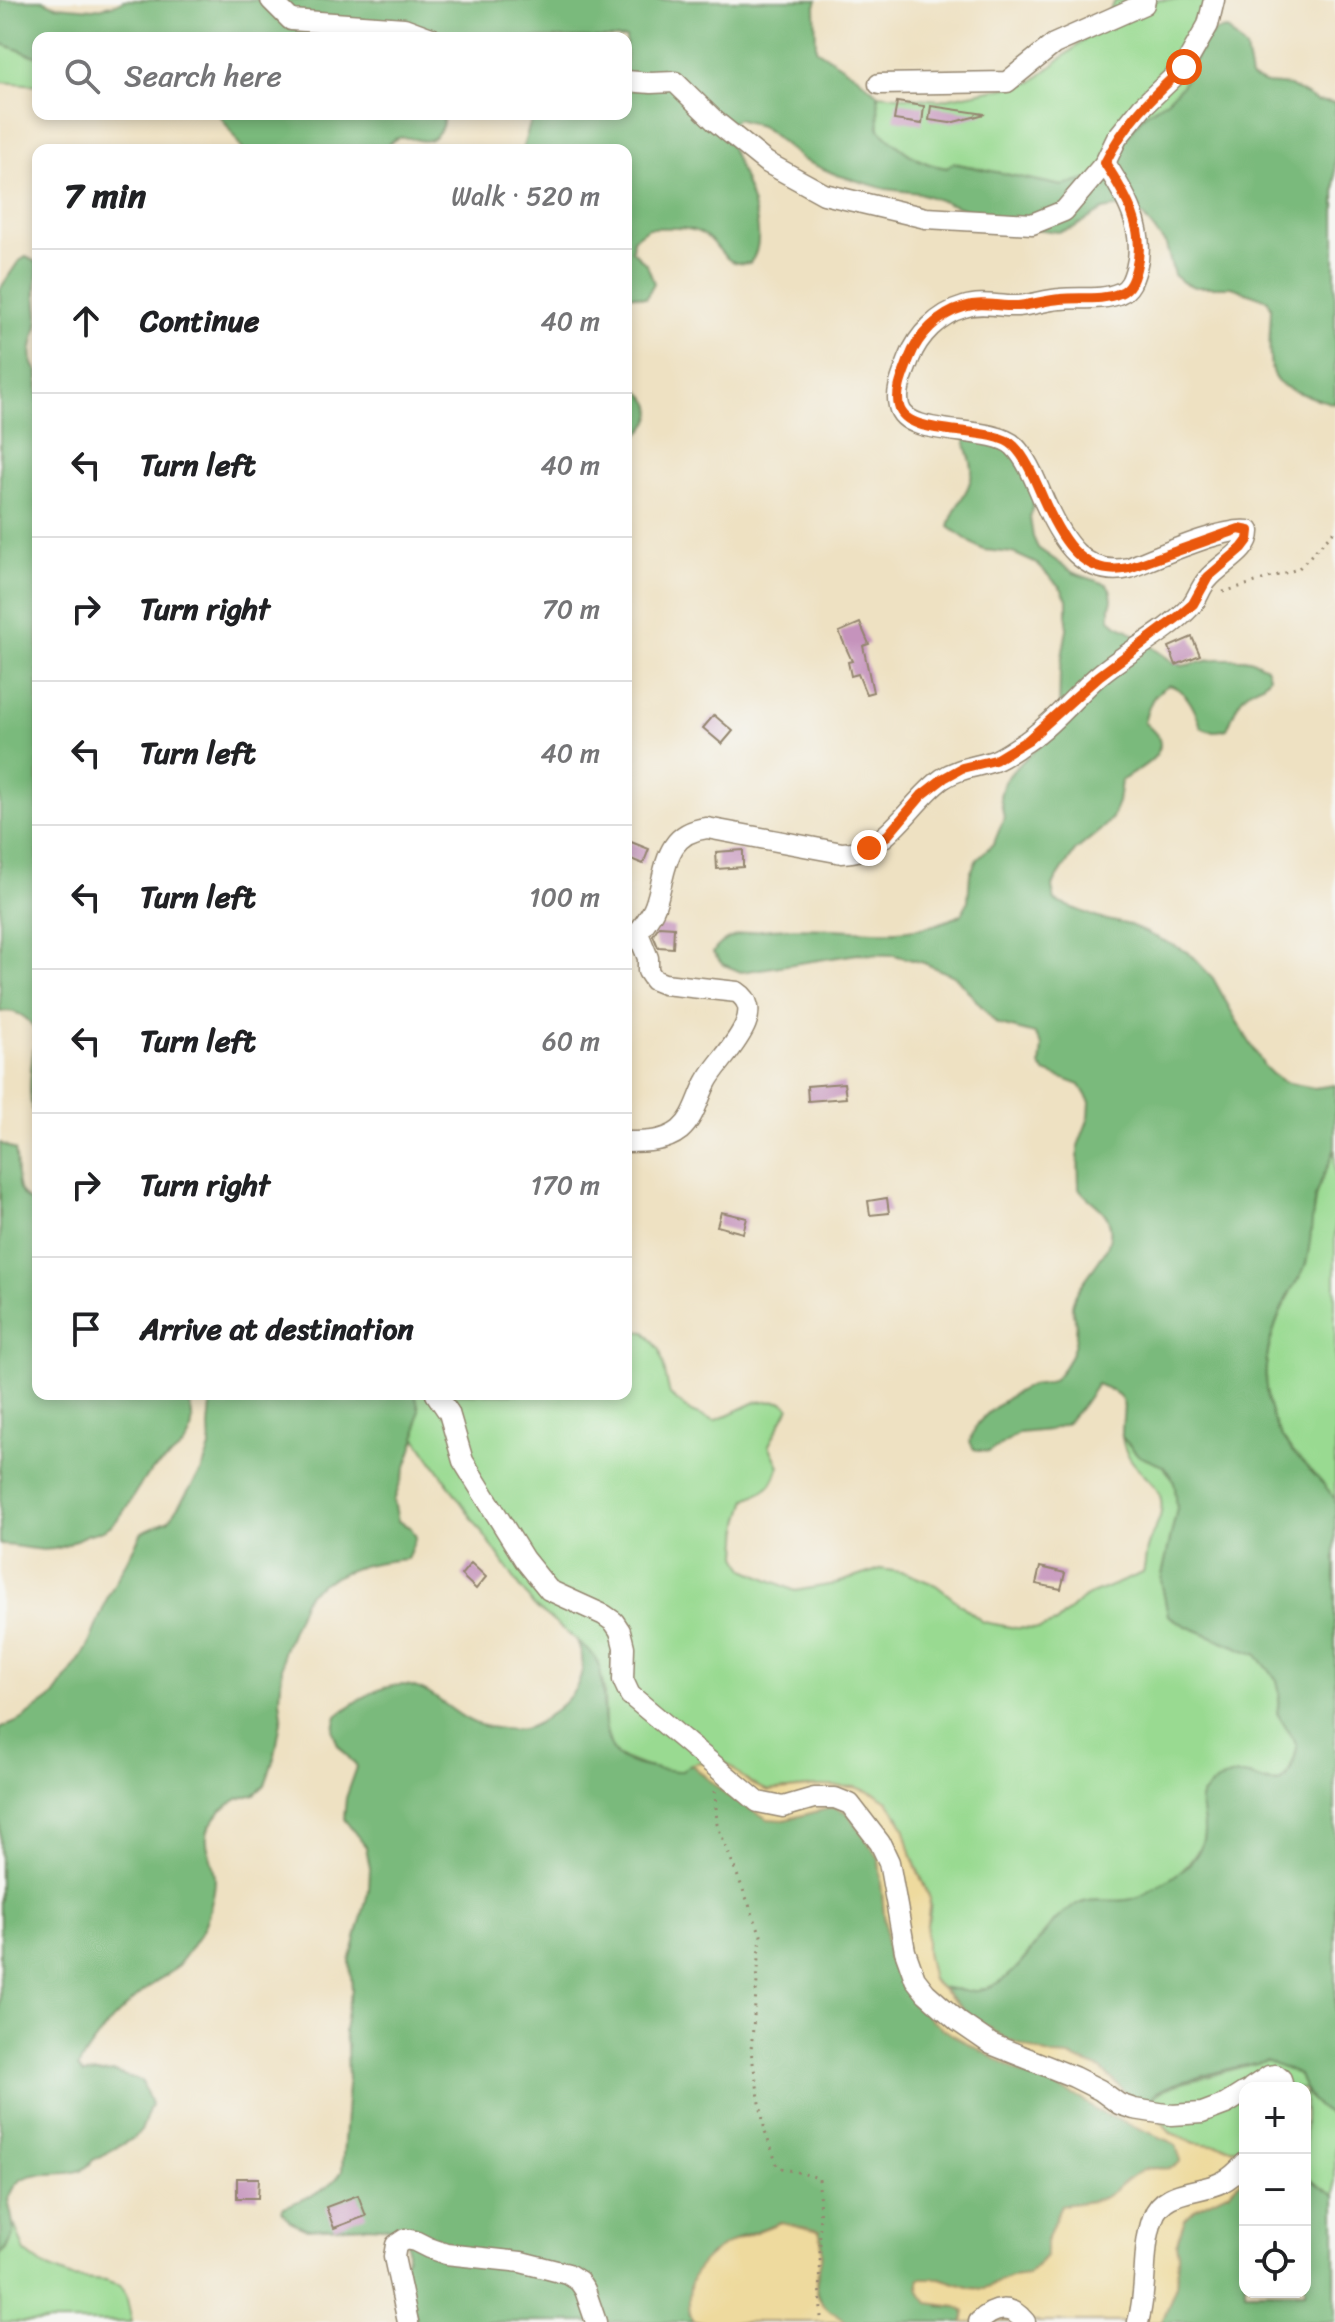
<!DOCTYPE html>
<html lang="en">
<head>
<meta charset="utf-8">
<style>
	body { margin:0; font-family:Sriracha,sans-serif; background:#f2f2f2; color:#202124 }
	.controls { position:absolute; right:24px; bottom:24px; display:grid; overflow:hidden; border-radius:16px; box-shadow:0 4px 12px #0003 }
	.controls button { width:72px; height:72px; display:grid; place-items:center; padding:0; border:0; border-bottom:2px solid #e0e0e0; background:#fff; color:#202124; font:40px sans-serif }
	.stop { position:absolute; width:24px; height:24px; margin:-18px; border:6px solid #ea580c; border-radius:50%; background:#fff }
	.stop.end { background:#ea580c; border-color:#fff; box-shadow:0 2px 8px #0008 }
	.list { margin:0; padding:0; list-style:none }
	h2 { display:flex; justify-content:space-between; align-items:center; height:104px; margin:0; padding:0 32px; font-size:34px }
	h2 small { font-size:26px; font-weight:400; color:#757577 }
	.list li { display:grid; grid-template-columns:52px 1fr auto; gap:24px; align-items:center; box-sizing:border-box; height:144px; padding:0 32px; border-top:2px solid #e0e0e0 }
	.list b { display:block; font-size:30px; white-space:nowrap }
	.list em { font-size:26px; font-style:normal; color:#757577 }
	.icon { flex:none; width:44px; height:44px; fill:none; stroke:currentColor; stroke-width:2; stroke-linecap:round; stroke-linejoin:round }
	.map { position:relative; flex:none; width:1335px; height:2322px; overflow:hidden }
	.search { position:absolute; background:#fff; box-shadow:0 4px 12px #0003; left:32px; top:32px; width:600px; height:88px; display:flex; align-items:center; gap:20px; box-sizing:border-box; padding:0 28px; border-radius:16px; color:#757577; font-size:30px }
	.panel { position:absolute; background:#fff; box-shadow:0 4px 12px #0003; left:32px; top:144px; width:600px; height:1256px; border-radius:16px }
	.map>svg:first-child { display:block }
</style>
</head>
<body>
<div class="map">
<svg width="1335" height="2322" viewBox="0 0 1335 2322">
	<rect width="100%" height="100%" fill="#f6f6f2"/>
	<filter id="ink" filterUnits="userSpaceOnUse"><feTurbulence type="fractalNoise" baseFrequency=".0125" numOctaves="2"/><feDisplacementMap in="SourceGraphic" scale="16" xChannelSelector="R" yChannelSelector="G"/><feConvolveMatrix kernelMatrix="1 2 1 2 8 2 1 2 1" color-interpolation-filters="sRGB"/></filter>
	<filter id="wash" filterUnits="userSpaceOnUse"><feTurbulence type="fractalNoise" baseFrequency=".006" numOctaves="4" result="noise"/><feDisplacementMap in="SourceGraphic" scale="32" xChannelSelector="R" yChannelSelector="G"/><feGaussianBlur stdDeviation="1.8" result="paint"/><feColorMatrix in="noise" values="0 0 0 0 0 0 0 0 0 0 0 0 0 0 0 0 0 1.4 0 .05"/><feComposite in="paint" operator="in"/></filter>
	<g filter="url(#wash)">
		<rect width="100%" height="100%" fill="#eee1c2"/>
		<g fill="#99da91" stroke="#6a8258" stroke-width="2">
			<path d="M1116,0H1217L1203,43L1182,86L1167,100L1143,115L1125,140L1118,159L1104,176L1062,186L954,163L948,168C918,165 900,148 878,129V94L939,100L1032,82L1094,32Z"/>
			<polygon points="0,43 38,57 38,85 0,82"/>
			<path d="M1335,1148V1499C1323,1481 1305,1471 1293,1455C1253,1402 1261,1348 1290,1293C1294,1284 1302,1275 1305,1266C1310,1254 1308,1241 1310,1230C1312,1219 1314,1210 1315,1199C1317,1182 1329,1164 1335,1148Z"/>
			<path d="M626,1330L645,1332L660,1350L670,1395L691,1412L715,1421L758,1401L783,1402L789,1407L769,1445L779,1466C772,1488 768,1489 747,1499L740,1522L738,1556L745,1569L795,1591L834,1584L881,1569L906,1573L936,1585L983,1622L1016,1628L1038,1629L1056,1623L1084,1597L1143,1573C1146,1563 1145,1552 1149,1542C1154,1528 1164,1517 1161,1500C1158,1479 1126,1469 1122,1437L1139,1456L1163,1466L1172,1477L1175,1486L1177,1509L1161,1580L1168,1615L1186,1626L1257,1655L1277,1680L1280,1693L1277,1713L1297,1745C1297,1753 1295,1757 1292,1764C1283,1788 1272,1785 1251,1776L1202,1795L1200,1799C1202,1810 1206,1825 1204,1836C1197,1864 1156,1895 1129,1900C1102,1905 1091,1892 1065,1912C1030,1938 1016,1996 964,1991C957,1990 946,1991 940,1987C925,1979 924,1946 926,1931C927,1921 932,1910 930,1901C928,1887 918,1874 914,1861C908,1846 905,1830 898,1815L819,1786L768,1791L751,1784L646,1767L618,1756L611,1747L605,1726L604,1689L598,1662L577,1641L533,1605L416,1438L419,1409L415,1394H626Z"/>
			<path d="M1266,2061L1299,2075L1305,2088H1245V2149L1195,2143L1171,2133L1147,2104C1164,2083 1186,2083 1210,2076C1229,2070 1247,2065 1266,2061Z"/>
			<path d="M1305,2089C1310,2102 1322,2112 1335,2117V2196L1305,2176Z"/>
			<polygon points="15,2226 25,2252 43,2266 72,2278 105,2281 120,2286 126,2295 132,2322 0,2322 0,2255 8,2248"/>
		</g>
		<g fill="#7aba7b" stroke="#5a724c" stroke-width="2">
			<path d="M0,0H42L56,6L93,9L116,4L124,0H817L815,6L816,49L857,76L878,94L879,129C900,148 918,165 947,168L953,163L1062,186L1104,176L1118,159L1125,140L1144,115L1167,100L1182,86L1203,43L1215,31L1227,29L1246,49L1251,78L1267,84L1290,86L1317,101L1335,103V404C1322,400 1286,391 1277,381C1265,368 1271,325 1271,307L1268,300L1232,287H1195L1184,283L1174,275L1166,245L1143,216L1119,207L1103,210L1073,228L1058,232L1014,226L919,193L886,189L837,175L803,160L763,127L737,119L727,126V138C739,170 774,234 750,263C722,267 723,247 704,235C689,225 665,228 648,228L633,239L632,250L647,265L654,283L646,298L633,295L626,297V150H522L533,114H626V38H38V57L0,43Z"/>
			<path d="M219,114H443C444,121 443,126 439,132C425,150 415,134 398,138C391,140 388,145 384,150H243Z"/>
			<path d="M26,257L36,262C39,272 36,278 36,288C35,299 39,310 38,321C36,338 24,357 38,372V1121C23,1105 34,1054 35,1032C30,1017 15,1009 0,1012V289L18,262Z"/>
			<path d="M626,381C658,402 661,416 631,442H626Z"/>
			<path d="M994,438L1040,471L1030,518L1033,537L1038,548L1074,573L1106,584L1111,591L1112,600L1110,607V619L1117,625L1128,630L1173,662L1182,666L1216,659H1250L1266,667L1269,676C1264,687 1256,685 1248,692C1237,700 1233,717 1227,729C1217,732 1211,732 1201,727C1196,711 1186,689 1169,685C1151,695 1150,703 1144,722C1148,726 1155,732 1158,737C1169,757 1132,772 1121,781L1118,802L1112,818L1103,828L1075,851L1056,880L1052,888L1055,901L1098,918L1130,925L1188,952L1213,978L1235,1018L1264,1066L1272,1074L1284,1082L1314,1088L1335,1085C1335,1105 1335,1127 1335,1146C1332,1164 1319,1180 1315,1197C1311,1219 1312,1241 1306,1263C1303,1275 1294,1284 1288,1295C1268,1337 1256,1379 1275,1424C1288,1455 1317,1472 1335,1499V2117C1314,2109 1307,2094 1299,2075L1266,2061L1228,2069L1171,2085L1157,2092L1147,2104L1128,2095L1101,2069L1069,2057L1052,2056L1009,2041L972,2017L941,1988C990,1999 1010,1980 1038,1942C1047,1931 1056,1918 1067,1910C1094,1894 1100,1903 1126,1900C1139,1899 1150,1891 1160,1885C1180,1873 1205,1857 1204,1830C1204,1820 1202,1809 1200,1800C1208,1783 1230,1772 1248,1776C1257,1778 1267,1785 1278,1783C1287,1780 1290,1771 1293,1763C1295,1757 1297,1752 1297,1745L1277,1713L1280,1693L1277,1680L1257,1655L1186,1626L1168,1615L1161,1580L1177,1509L1175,1486L1172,1477L1163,1466L1139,1456L1122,1437C1121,1405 1135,1398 1097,1384L1081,1407L1066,1424L1049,1430L1019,1433L989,1452L974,1449L970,1442C972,1436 974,1429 977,1425C984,1414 1018,1389 1031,1385C1038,1383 1048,1385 1054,1379C1069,1365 1078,1344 1076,1324C1075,1319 1072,1312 1072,1306C1074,1286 1107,1259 1110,1237C1114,1209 1089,1204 1079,1188L1078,1146L1089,1117L1090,1102L1080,1085L1045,1072L1040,1066L1042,1046L1035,1034L997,1024L956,977L924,963L894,955L858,954L741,972L722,964L713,953C734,913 857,934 897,931C922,929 940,925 962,914L968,901L970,874L977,859L994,843L1004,818L1000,796L1004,782L1016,767L1053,734L1059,720L1060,669L1067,629V599L1061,588L1037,564L1013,553L984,550L976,546L949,527C952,507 971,492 972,472C973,462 966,449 965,439Z"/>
			<path d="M0,1143L15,1150C20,1170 9,1197 38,1204V1394H97L112,1398L133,1401L140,1399H174L190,1405C193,1416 193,1430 187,1441C178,1455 160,1462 149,1474C133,1489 127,1516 107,1528C102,1531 96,1532 90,1534C80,1536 72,1544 62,1547C41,1554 21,1545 0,1545Z"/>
			<path d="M217,1394H415L419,1409L416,1438L394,1501L398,1521L411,1528L416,1537L407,1559C372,1562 356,1565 325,1582C317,1587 310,1590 305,1598L283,1652L280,1699L282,1716L275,1755L265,1785L255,1794L238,1799L221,1810C217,1817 211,1822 208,1830C203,1847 215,1862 215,1879C215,1892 208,1921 201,1932C193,1945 182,1963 171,1972C166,1976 160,1978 155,1982C126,2005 94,2035 78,2068L83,2074L115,2072L142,2082L151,2104L141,2131L132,2139L93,2160C78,2184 38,2165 18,2182C13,2186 11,2192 8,2199C12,2222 21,2237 0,2255V1729L21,1720L54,1696L87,1649L109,1594L142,1532L169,1520L201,1472L210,1448L209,1427L211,1405Z"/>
			<path d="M577,1641C584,1647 595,1654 598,1664C607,1688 598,1737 617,1755C630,1767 660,1769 677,1771H682L691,1764L727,1796L784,1820L834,1807L847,1812L879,1858L888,1959L1023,2074L1081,2098L1097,2111L1170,2141L1176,2146L1182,2160C1170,2176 1161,2165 1147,2169C1132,2175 1119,2189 1105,2197C1091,2203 1076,2203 1061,2205L1046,2242V2256L1028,2276L1011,2277L983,2289L971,2288L940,2278L939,2306L957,2307L965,2311L963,2322H847L829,2312L822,2303L816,2288L822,2240L781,2222L742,2236L708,2256L689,2315L693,2322H416L403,2268L407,2256V2232L396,2228L367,2226L307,2229L290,2221L282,2211L284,2207C305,2198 329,2192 342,2171L348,2084L347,2045L344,2031L348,2004L352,1991L350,1961L369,1889L370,1868L366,1847L344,1819L346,1798L357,1767L338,1745L333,1731L337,1716C354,1702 381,1684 403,1685C432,1686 453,1717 480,1725C491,1728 512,1731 523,1729C533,1727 542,1721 550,1714C576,1696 591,1672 577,1641Z"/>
			<polygon points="1245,2176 1245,2292 1305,2292 1305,2176 1335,2196 1335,2322 1162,2322 1176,2285 1178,2254 1176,2245 1185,2218 1196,2208 1229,2192"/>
		</g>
		<g fill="#eeda9e" stroke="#94825e" stroke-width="2">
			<path d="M720,1758L751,1784L768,1791L819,1786L855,1787L876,1794L888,1801L904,1827L913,1860L930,1899L926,1932V1952L932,1980L972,2017L1010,2041L1052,2056L1069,2057L1101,2069L1128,2095L1147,2104L1171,2133L1195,2143L1245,2149V2176L1229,2192L1196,2208L1185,2219L1176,2244L1178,2254L1176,2285L1162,2322H963L965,2311L957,2307L928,2303C921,2295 917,2289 920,2278H940L971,2288L983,2289L1011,2277L1028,2275L1046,2256V2242L1061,2205C1075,2203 1092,2203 1105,2197C1119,2189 1131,2173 1147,2169C1161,2166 1172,2174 1181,2160L1176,2146L1170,2141L1097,2111L1081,2098L1023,2074L951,2034L932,2021L908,1995L888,1959L879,1858L847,1812L834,1807L784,1820L768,1819L727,1796L691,1764Z"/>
			<path d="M781,2222L819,2231C833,2272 789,2290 847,2322H693C689,2314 689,2307 689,2297C690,2249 744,2238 781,2222Z"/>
		</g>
		<g id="blocks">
			<g fill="#c593bc">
				<polygon points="897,102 924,106 922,124 894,120"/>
				<polygon points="931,106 985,114 950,123 929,120"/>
				<polygon points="860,623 869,644 863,646 873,692 866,694 858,674 851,676 848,662 852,661 839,632"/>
				<polygon points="1192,637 1200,655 1176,665 1169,647"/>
				<polygon points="714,715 733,731 722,744 703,728"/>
				<polygon points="626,840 649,849 643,864 626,857"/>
				<polygon points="743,850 743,867 717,869 716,852"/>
				<polygon points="659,926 674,927 673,948 658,947 653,935"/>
				<polygon points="844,1083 846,1098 808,1101 807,1086"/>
				<polygon points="887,1198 889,1213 870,1215 868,1201"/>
				<polygon points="721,1212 747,1218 743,1233 717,1226"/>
				<polygon points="471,1563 486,1577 476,1589 461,1575"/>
				<polygon points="1040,1567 1065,1573 1061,1589 1036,1584"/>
				<polygon points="237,2178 259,2178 258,2198 237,2198"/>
				<polygon points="358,2195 366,2216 334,2228 326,2207"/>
			</g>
		</g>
	</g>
	<g filter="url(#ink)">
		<use href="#blocks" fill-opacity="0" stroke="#948670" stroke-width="2"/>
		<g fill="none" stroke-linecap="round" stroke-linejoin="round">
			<defs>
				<g id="street">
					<polyline points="271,0 291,20 404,28 431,38"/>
					<polyline points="626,81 651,83 675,82 715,121 766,162 824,194 926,218 1032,224 1064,211 1105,163 1117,138 1142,107 1184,67 1208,25 1214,0"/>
					<polyline points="879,84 1007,82 1054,44 1144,4 1145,0"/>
					<path d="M626,1142C645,1142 665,1142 680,1130C695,1117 698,1097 707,1081C719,1058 771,1014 737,992L664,984L654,980L648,971V958L638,933C644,924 652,915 655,906C667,873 662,833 707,828L842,853C889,852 908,804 942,779C958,768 976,767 994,761C1005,757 1016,748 1026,742C1053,724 1074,697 1098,676C1127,651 1165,634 1191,606C1198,598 1200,588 1207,580C1219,564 1250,552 1249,531C1223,527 1157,557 1129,568C1084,578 1062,540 1046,505C1037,486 1029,461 1014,446C991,424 906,439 899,406C895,390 904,373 909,359C918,335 939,314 964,307C982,301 1000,307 1018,306C1032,305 1046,300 1060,299C1079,297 1102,301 1120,293C1130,289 1133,279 1136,269C1147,230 1125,194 1105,163"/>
					<polyline points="436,1394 449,1413 463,1461 524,1559 549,1590 604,1615 614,1622 620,1631 624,1647 623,1680 630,1695 758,1802 783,1807 814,1798 835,1798 850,1804 880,1843 889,1862 905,1951 915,1979 926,1993 959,2022 991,2044 1074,2077 1100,2090 1119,2104 1134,2109 1172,2115 1202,2113 1226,2104 1245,2092"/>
					<polyline points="1251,2088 1269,2076 1276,2075 1281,2079 1283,2088"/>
					<polyline points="408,2322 394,2257 396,2245 405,2239 415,2241 429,2248 446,2254 521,2262 568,2274 579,2281 585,2290 596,2322"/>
					<path d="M979,2322C994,2307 1011,2304 1025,2322"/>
					<path d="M1138,2322C1148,2288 1141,2251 1153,2218C1163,2188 1199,2194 1222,2182C1231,2178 1238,2171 1245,2163"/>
				</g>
			</defs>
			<use href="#street" stroke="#948670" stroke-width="23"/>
			<g stroke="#948670" stroke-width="3" stroke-dasharray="2 6" stroke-linecap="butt">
				<polyline points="1223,592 1298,569 1335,530"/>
				<polyline points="715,1791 717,1824 761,1935 751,2051 765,2132 778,2167 819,2178 821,2322"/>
			</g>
			<use href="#street" stroke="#fff" stroke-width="20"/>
		</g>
	</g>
	<g fill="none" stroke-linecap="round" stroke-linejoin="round" filter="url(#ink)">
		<path stroke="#ea580c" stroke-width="10" d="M869,848L888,835L922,795L944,778L962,768L995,760L1028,740L1099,676L1178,617L1193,604L1208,577L1242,548L1248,540L1249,531L1239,529L1129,568C1084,578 1062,540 1046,505C1037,486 1029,461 1014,446C991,424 906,439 899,406C895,391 904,373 909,359C918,335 939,314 964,307C982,301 1000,307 1018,306C1032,305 1046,300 1060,299C1079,297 1102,301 1120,293C1130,289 1133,280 1136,269C1147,230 1125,194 1105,163C1125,122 1152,97 1184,67"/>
	</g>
</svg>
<div class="controls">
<button>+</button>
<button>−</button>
<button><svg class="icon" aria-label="locate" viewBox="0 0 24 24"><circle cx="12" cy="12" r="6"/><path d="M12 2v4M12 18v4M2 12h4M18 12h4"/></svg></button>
</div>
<div class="stop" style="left:1184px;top:67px"></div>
<div class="stop end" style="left:869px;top:848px"></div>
<div class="search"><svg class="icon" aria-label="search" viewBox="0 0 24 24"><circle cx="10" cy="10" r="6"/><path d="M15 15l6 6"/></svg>Search here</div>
<section class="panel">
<h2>7 min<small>Walk · 520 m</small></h2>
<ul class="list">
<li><svg class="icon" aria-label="ahead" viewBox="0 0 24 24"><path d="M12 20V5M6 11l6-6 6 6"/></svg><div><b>Continue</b></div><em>40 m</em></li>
<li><svg class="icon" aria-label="left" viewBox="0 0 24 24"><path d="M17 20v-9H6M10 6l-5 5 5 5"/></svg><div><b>Turn left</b></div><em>40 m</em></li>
<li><svg class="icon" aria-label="right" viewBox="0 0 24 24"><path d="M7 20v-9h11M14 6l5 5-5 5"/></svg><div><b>Turn right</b></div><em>70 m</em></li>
<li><svg class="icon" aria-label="left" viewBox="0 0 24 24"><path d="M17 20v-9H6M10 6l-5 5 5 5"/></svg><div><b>Turn left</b></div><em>40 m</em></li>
<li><svg class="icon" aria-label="left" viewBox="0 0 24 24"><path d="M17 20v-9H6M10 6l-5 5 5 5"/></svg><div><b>Turn left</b></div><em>100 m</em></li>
<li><svg class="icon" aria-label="left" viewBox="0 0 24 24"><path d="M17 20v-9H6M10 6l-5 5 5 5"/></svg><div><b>Turn left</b></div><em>60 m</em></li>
<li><svg class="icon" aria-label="right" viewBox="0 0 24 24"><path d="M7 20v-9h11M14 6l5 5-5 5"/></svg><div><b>Turn right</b></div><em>170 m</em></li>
<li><svg class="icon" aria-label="arrive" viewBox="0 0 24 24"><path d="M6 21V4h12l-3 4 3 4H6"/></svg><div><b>Arrive at destination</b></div></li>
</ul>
</section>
</div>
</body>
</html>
